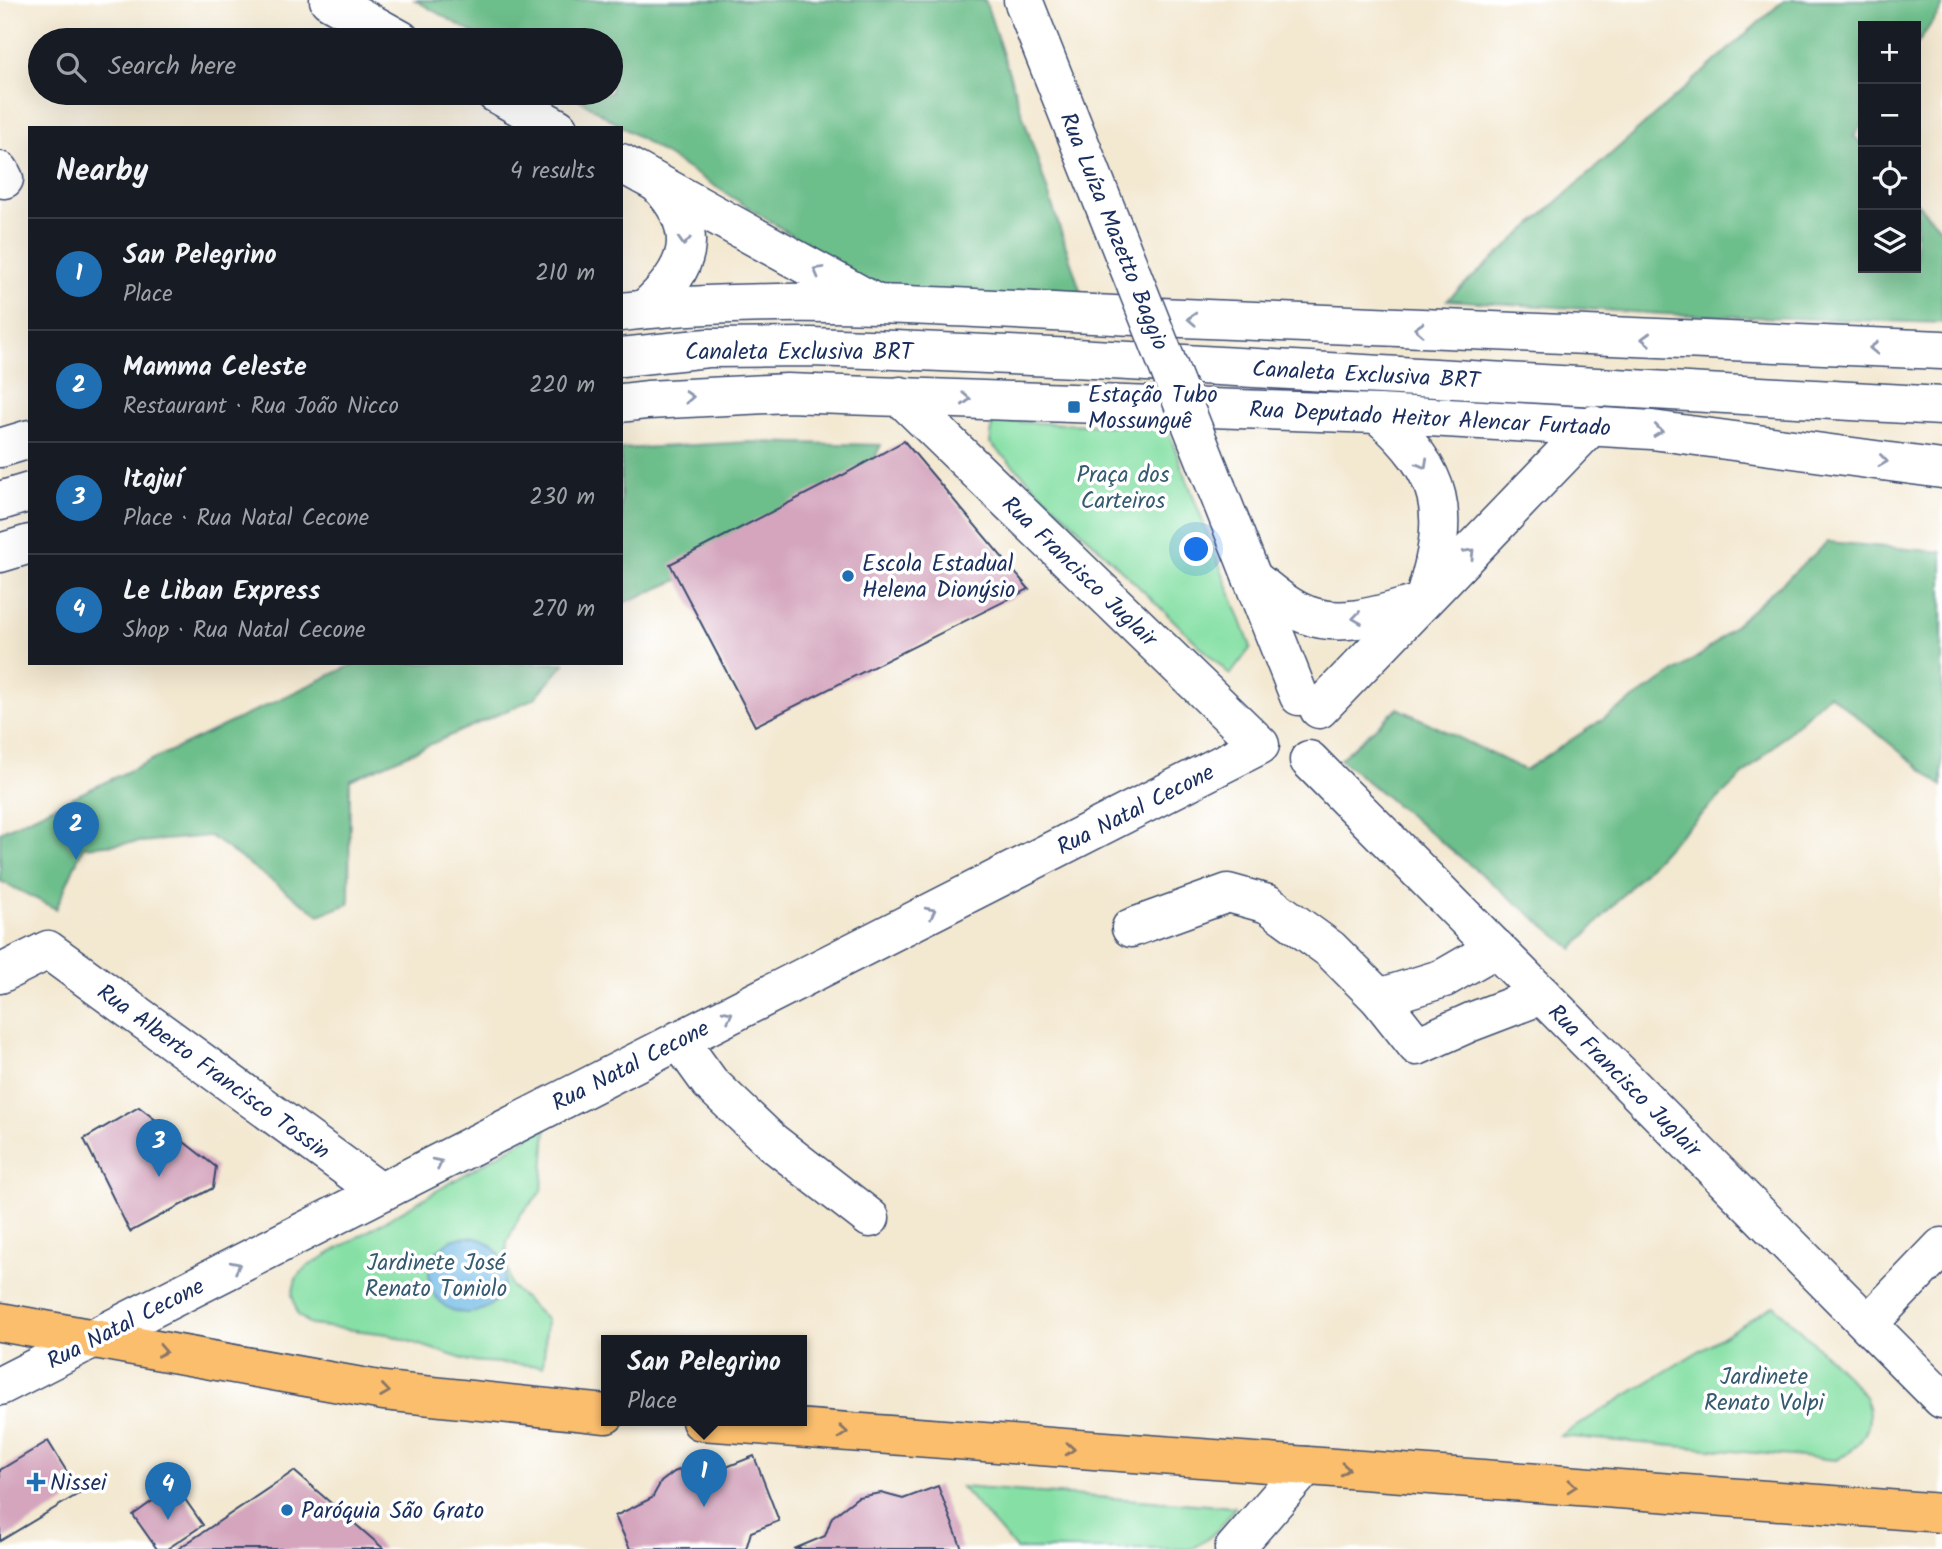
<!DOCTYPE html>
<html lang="en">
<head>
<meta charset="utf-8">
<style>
	body { margin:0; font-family:Kalam,sans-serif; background:#20242c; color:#f1f3f6 }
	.controls { position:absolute; right:21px; top:21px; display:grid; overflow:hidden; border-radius:0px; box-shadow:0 7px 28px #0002 }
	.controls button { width:63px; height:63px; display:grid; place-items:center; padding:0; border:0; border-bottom:2px solid #363941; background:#171b24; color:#f1f3f6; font:35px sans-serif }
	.you { position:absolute; left:1197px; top:550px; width:24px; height:24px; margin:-18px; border:5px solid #fff; border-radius:50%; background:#1a73e8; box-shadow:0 0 0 10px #1a73e833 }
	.badge { display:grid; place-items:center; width:46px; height:46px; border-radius:50%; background:#1f6fb2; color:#fff; font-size:23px; font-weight:700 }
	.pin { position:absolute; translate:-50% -58px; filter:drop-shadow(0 2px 4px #0008) }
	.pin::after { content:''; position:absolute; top:37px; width:24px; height:21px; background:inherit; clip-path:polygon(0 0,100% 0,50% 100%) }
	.popup { position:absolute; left:601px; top:1335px; width:206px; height:91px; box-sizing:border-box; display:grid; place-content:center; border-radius:0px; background:#171b24; filter:drop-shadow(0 2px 5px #0005); font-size:23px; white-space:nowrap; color:#9ea1a6 }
	.popup b { font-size:26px; color:#f1f3f6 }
	.popup::after { content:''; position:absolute; left:50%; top:100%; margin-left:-14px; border:14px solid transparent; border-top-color:#171b24 }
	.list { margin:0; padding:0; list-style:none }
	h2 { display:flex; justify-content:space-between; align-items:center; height:91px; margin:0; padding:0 28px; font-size:30px }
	h2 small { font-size:23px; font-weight:400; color:#9ea1a6 }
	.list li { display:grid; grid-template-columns:46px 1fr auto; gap:21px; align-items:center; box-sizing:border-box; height:112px; padding:0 28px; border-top:2px solid #363941 }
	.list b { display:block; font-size:26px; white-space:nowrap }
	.list p { margin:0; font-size:23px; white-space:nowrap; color:#9ea1a6 }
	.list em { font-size:23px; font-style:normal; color:#9ea1a6 }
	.icon { flex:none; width:38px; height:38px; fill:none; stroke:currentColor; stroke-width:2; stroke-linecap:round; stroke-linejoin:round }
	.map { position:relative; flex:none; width:1942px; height:1549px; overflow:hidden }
	.search { position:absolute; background:#171b24; box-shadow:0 7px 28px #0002; left:28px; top:28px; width:595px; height:77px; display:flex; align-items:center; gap:18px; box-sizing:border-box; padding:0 24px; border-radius:38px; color:#9ea1a6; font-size:26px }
	.panel { position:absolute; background:#171b24; box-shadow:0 7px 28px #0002; left:28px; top:126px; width:595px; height:539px; border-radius:0px }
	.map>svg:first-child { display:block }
</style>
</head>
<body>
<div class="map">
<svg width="1942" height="1549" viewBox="0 0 1942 1549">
	<rect width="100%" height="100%" fill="#fff"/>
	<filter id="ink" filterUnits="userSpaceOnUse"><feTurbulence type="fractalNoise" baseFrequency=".0143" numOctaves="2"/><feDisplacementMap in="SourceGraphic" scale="14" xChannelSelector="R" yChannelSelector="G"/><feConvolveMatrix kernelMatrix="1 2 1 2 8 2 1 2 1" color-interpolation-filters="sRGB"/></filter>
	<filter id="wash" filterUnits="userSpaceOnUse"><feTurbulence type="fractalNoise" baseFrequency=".00686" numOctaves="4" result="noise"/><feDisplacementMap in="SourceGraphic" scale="28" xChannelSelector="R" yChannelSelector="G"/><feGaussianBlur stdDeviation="1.57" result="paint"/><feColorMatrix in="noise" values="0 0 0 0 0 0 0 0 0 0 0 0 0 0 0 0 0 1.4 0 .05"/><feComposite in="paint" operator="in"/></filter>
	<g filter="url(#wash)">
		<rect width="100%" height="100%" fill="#f3e8d0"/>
		<g fill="#86e0a5" stroke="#508882" stroke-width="2">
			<polygon points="993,421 1167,428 1251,647 1230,675 990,443"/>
			<polygon points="546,1127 542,1191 520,1215 507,1242 506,1262 511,1286 547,1320 543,1366 469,1361 387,1334 311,1325 298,1315 292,1295 296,1279 305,1268"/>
			<path d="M1774,1305C1788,1319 1863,1388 1866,1399C1876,1428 1861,1447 1836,1460L1560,1436Z"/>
			<path d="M961,1487L1235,1507C1223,1526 1211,1538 1192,1549H1016Z"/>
		</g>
		<g fill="#6cbe8a" stroke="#447674" stroke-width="2">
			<polygon points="415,0 985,0 1086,308 873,287 569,93 611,93 611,40 485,40"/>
			<polygon points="1784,0 1942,0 1942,8 1916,46 1916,26 1863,26 1863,123 1854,136 1863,146 1863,268 1916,268 1916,202 1942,230 1942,323 1662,314 1447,300"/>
			<polygon points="750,442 881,445 858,492 676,581 621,604 621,449"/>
			<polygon points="1828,542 1942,552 1942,786 1829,694 1668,846 1573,949 1340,759 1398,708 1525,770 1705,652"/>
			<polygon points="356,663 565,663 535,698 350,780 349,904 319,915 210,836 83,847 56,909 0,881 0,832"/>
		</g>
		<circle fill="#6cb8e5" stroke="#4474a2" stroke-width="2" cx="467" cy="1275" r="38"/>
		<g id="blocks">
			<g fill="#d4a5bd">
				<polygon points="904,441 1029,589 755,726 670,564 843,475"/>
				<polygon points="139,1107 216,1167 213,1188 130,1232 84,1139"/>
				<polygon points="48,1441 80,1493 0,1541 0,1470"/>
				<polygon points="754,1456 779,1521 751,1532 746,1549 630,1549 615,1516 652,1498 661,1482 674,1472 692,1465 719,1470"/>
				<polygon points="294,1471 384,1549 178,1549"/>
				<polygon points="175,1485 203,1525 167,1549 157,1549 133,1515"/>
				<polygon points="938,1486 962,1549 794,1549 825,1536 832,1517 858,1497 881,1493 903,1499"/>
			</g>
		</g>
	</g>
	<g filter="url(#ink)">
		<use href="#blocks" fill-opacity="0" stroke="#3b4b6f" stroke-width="2"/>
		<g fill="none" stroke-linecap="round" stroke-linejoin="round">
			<defs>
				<g id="minor">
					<polyline points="329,0 401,40"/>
					<polyline points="1023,0 1128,265"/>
					<polyline points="495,93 558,128"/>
					<polyline points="621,163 873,302"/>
					<polyline points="0,171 4,179"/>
					<path d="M645,309C689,270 703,233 660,186"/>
					<path d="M621,312C800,292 980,310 1159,317C1420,329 1681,340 1942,350"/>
					<polyline points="621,357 708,348 811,347 895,350 1075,358 1942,406"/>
					<polyline points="621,403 647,400 787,393 1378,414 1652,430 1942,469"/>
					<path d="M1378,414C1445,474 1451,512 1425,597"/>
					<polyline points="0,448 30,439"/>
					<polyline points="1217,489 1299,696"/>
					<polyline points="0,501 30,492"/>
					<polyline points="0,553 30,544"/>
					<path d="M1252,578C1269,591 1287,608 1307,615C1344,629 1385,613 1421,603"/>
					<polyline points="1319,709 1592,425"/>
					<polyline points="1309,760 1942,1399"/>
					<polyline points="1131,928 1228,893 1268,904 1330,949 1379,998 1417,1046 1471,1022 1542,995"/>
					<polyline points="0,974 48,950 380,1192"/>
					<polyline points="1379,998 1444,978 1496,948"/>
					<polyline points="679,1040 710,1083 772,1142 870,1218"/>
					<polyline points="1868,1324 1942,1247"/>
					<polyline points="0,1386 1260,745 900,396"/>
					<polyline points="1234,1549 1306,1466"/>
				</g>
				<g id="major">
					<polyline points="0,1322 384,1391 606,1414"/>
					<polyline points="701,1421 1942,1513"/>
				</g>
			</defs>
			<use href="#minor" stroke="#3b4b6f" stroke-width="41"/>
			<use href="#major" stroke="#3b4b6f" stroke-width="41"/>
			<use href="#minor" stroke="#fff" stroke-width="38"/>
			<use href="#major" stroke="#fabe6d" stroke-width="38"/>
			<defs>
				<polyline id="minor-bridge" points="1128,265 1217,489"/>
			</defs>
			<use href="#minor-bridge" stroke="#3b4b6f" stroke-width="41" stroke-linecap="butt"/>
			<use href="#minor-bridge" stroke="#fff" stroke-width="38"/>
		</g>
		<defs><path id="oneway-chevron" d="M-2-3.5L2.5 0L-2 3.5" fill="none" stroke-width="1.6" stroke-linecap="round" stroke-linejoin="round" transform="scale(1.75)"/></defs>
		<g stroke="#8d97ae">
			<use href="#oneway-chevron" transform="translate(684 241) rotate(93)"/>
			<use href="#oneway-chevron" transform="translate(818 271) rotate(-151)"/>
			<use href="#oneway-chevron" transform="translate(1192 319) rotate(-177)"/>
			<use href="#oneway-chevron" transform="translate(1419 329) rotate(-177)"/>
			<use href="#oneway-chevron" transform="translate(1646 339) rotate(-178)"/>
			<use href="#oneway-chevron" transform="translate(1874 348) rotate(-178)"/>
			<use href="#oneway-chevron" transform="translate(689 397) rotate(-3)"/>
			<use href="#oneway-chevron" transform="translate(966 399) rotate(2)"/>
			<use href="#oneway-chevron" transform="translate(1658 431) rotate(7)"/>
			<use href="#oneway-chevron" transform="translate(1883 461) rotate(8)"/>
			<use href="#oneway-chevron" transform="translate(1423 464) rotate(61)"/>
			<use href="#oneway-chevron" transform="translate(1470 553) rotate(-46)"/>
			<use href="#oneway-chevron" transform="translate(1357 618) rotate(172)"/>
			<use href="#oneway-chevron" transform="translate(931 912) rotate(-27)"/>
			<use href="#oneway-chevron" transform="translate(728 1015) rotate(-27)"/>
			<use href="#oneway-chevron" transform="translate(438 1163) rotate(-27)"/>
			<use href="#oneway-chevron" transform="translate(236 1266) rotate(-27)"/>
		</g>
		<g stroke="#8a7666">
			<use href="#oneway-chevron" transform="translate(162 1351) rotate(11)"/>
			<use href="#oneway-chevron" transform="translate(385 1391) rotate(8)"/>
			<use href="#oneway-chevron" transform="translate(843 1432) rotate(4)"/>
			<use href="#oneway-chevron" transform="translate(1070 1449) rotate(4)"/>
			<use href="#oneway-chevron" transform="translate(1345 1469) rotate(4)"/>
			<use href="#oneway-chevron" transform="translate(1572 1486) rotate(4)"/>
		</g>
	</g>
	<g fill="#1f6fb2" stroke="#fff" stroke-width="2.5">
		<rect x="1067" y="400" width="14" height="14" rx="3.5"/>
		<circle cx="848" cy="576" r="7"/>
		<path d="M32.5 1471.5h7v7h7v7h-7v7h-7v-7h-7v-7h7z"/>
		<circle cx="287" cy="1510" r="7"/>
	</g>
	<g text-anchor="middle" stroke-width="7" stroke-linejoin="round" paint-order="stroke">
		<g font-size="23" fill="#1b2f5e" stroke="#fff">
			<text transform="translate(1115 231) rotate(68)" y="8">Rua Luíza Mazetto Baggio</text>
			<text x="799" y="359">Canaleta Exclusiva BRT</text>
			<text transform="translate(1366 374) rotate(3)" y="8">Canaleta Exclusiva BRT</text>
			<text transform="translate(1430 418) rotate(3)" y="8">Rua Deputado Heitor Alencar Furtado</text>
			<text transform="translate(1080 571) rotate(44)" y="8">Rua Francisco Juglair</text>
			<text transform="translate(1135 809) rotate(-27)" y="8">Rua Natal Cecone</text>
			<text transform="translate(630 1065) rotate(-27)" y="8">Rua Natal Cecone</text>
			<text transform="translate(214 1071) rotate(36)" y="8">Rua Alberto Francisco Tossin</text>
			<text transform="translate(1625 1080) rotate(45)" y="8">Rua Francisco Juglair</text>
			<text transform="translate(125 1323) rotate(-27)" y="8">Rua Natal Cecone</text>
		</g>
		<g font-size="23" fill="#1b2f5e" stroke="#fff" text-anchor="start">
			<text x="1088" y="402">Estação Tubo<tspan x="1088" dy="26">Mossunguê</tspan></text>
			<text x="862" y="571">Escola Estadual<tspan x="862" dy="26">Helena Dionýsio</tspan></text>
			<text x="50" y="1490">Nissei</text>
			<text x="301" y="1518">Paróquia São Grato</text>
		</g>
		<g font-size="23" fill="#365b70" stroke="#fff">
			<text x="1123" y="482">Praça dos<tspan x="1123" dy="26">Carteiros</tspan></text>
			<text x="436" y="1270">Jardinete José<tspan x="436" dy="26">Renato Toniolo</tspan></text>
			<text x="1764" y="1384">Jardinete<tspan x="1764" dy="26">Renato Volpi</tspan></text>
		</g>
	</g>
</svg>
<div class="controls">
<button>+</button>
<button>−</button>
<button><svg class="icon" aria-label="locate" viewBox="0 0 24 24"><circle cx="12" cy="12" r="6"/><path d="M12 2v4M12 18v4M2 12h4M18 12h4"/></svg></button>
<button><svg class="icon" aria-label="layers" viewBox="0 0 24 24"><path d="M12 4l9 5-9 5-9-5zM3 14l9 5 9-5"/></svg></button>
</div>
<div class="you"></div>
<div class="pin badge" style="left:704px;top:1507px">1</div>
<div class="popup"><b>San Pelegrino</b>Place</div>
<div class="pin badge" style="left:76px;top:860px">2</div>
<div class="pin badge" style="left:159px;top:1177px">3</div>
<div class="pin badge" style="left:168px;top:1520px">4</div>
<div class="search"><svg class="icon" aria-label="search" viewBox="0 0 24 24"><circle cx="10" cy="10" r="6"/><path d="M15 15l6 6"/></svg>Search here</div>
<section class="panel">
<h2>Nearby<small>4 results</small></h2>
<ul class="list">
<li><span class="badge">1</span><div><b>San Pelegrino</b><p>Place</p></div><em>210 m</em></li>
<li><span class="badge">2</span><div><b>Mamma Celeste</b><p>Restaurant · Rua João Nicco</p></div><em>220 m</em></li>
<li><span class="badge">3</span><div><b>Itajuí</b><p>Place · Rua Natal Cecone</p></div><em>230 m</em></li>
<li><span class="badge">4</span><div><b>Le Liban Express</b><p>Shop · Rua Natal Cecone</p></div><em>270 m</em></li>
</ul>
</section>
</div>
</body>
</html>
